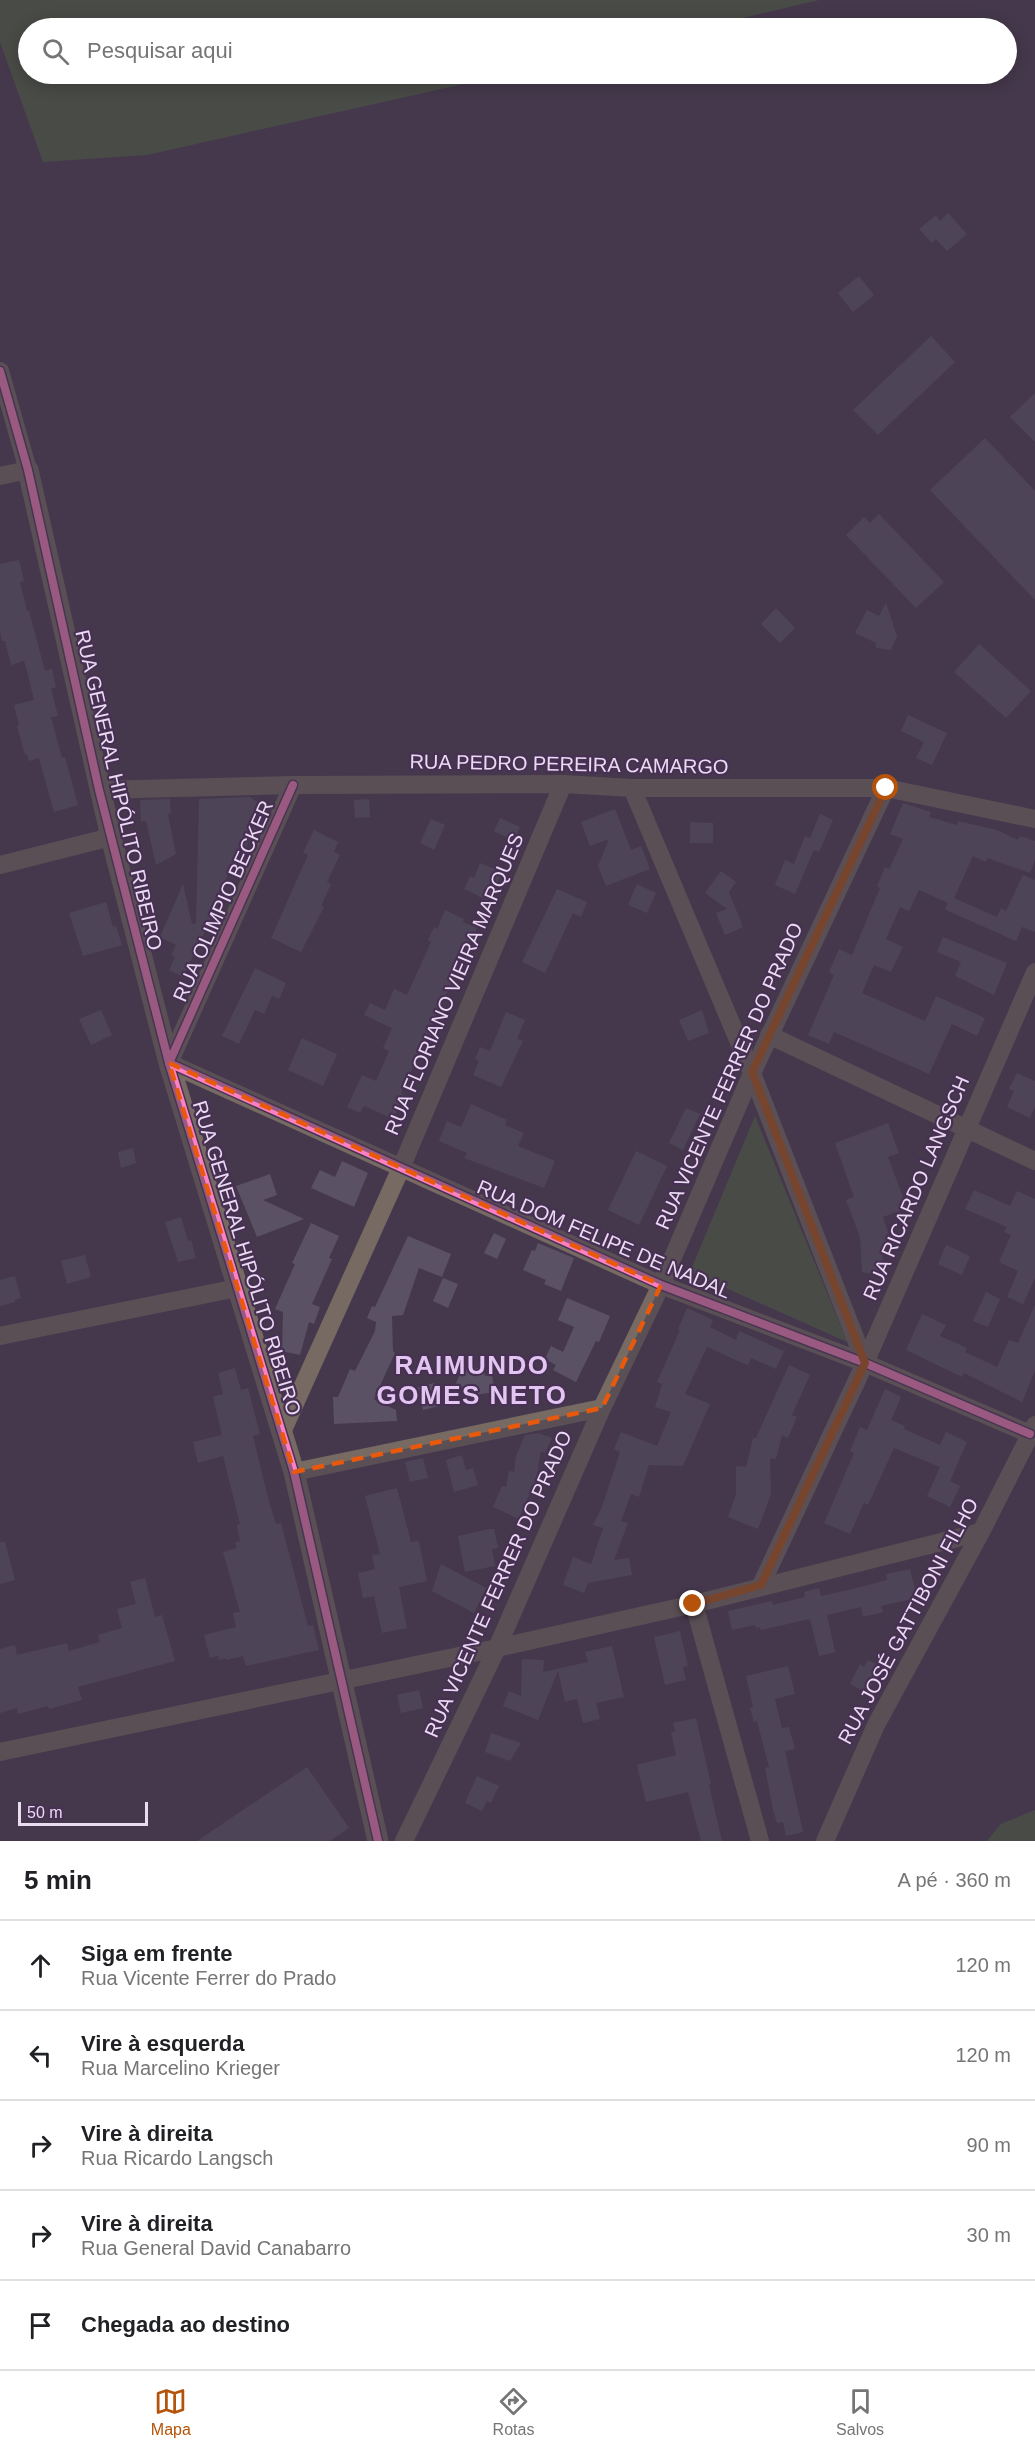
<!DOCTYPE html>
<html lang="pt">
<head>
<meta charset="utf-8">
<style>
	body { margin:0; font-family:Arial,sans-serif; background:#f2f2f2; color:#202124 }
	.scale { position:absolute; left:18px; bottom:15px; width:130px; box-sizing:border-box; padding-left:6px; border:3px solid #eadbf2; border-top:0; font-size:16px; line-height:21px; white-space:nowrap; color:#eadbf2; -webkit-text-stroke:4px #483054; paint-order:stroke }
	.stop { position:absolute; width:18px; height:18px; margin:-14px; border:4px solid #b45309; border-radius:50%; background:#fff }
	.stop.end { background:#b45309; border-color:#fff; box-shadow:0 2px 6px #0008 }
	.list { margin:0; padding:0; list-style:none }
	h2 { display:flex; justify-content:space-between; align-items:center; height:78px; margin:0; padding:0 24px; font-size:26px }
	h2 small { font-size:20px; font-weight:400; color:#757577 }
	.list li { display:grid; grid-template-columns:39px 1fr auto; gap:18px; align-items:center; box-sizing:border-box; height:90px; padding:0 24px; border-top:2px solid #e0e0e0 }
	.list b { display:block; font-size:22px; white-space:nowrap }
	.list p { margin:0; font-size:20px; white-space:nowrap; color:#757577 }
	.list em { font-size:20px; font-style:normal; color:#757577 }
	.icon { flex:none; width:33px; height:33px; fill:none; stroke:currentColor; stroke-width:2; stroke-linecap:round; stroke-linejoin:round }
	.map { position:relative; flex:none; width:1035px; height:1841px; overflow:hidden }
	.search { position:absolute; background:#fff; box-shadow:0 3px 15px #0003; left:18px; right:18px; top:18px; height:66px; display:flex; align-items:center; gap:15px; box-sizing:border-box; padding:0 21px; border-radius:33px; color:#757577; font-size:22px }
	.sheet { height:528px; background:#fff }
	nav { display:flex; justify-content:space-around; align-items:center; box-sizing:border-box; height:84px; border-top:2px solid #e0e0e0; background:#fff; font-size:16px; color:#757577 }
	nav a { display:grid; justify-items:center; gap:3px }
	nav .on { color:#b45309 }
	.map>svg:first-child { display:block }
</style>
</head>
<body>
<div class="map">
<svg width="1035" height="1841" viewBox="0 0 1035 1841">
	<rect width="100%" height="100%" fill="#45384c"/>
	<g fill="#4f6342">
		<polygon points="0,0 819,0 700,28 28,28 28,74 508,74 147,155 43,162 0,42"/>
		<polygon points="755,1116 847,1342 690,1272"/>
		<polygon points="1035,1810 1035,1841 987,1841 1001,1824"/>
	</g>
	<g fill="#5a5264">
		<polygon points="948,213 967,234 947,251 936,239 932,243 919,229 936,215 940,221"/>
		<polygon points="859,276 874,295 853,312 838,293"/>
		<polygon points="931,336 955,362 878,435 853,410"/>
		<polygon points="1035,393 1035,442 1010,417"/>
		<polygon points="985,438 1035,491 1035,600 930,490"/>
		<polygon points="879,514 944,582 916,608 846,535 864,517 870,523"/>
		<polygon points="19,560 24,581 20,582 27,611 29,611 45,671 52,669 56,687 51,689 58,716 51,717 62,758 65,757 78,805 54,812 39,758 29,761 27,754 25,755 17,726 19,725 14,705 34,700 27,671 24,661 11,665 5,641 2,641 0,632 0,564"/>
		<polygon points="886,603 897,636 891,650 876,648 876,643 855,633 867,610 879,616"/>
		<polygon points="776,608 795,628 780,643 761,624"/>
		<polygon points="979,644 1031,691 1006,718 954,672"/>
		<polygon points="908,715 947,733 932,765 916,758 924,742 901,731"/>
		<polygon points="250,797 264,806 252,826 257,830 246,846 248,848 234,869 231,867 214,905 217,906 183,977 169,970 175,957 171,955 176,945 160,937 183,884 192,924 196,923 199,799"/>
		<polygon points="170,799 171,813 168,814 176,854 156,865 146,821 141,821 140,800"/>
		<polygon points="369,799 370,817 355,818 354,800"/>
		<polygon points="903,803 931,812 929,817 957,825 958,821 997,830 1018,840 1020,836 1035,841 1035,860 1030,873 987,858 986,862 973,856 954,898 997,917 1001,908 1006,911 1023,875 1035,880 1035,932 1022,927 1016,941 948,911 945,909 948,903 919,890 909,911 900,907 886,939 903,947 891,972 874,965 862,993 925,1021 936,996 985,1018 977,1036 952,1024 929,1074 834,1032 829,1044 808,1035 834,975 829,972 839,949 852,955 880,888 877,886 885,867 889,869 903,839 890,834"/>
		<polygon points="615,809 631,850 641,846 650,869 606,886 598,866 609,839 590,846 581,822"/>
		<polygon points="820,814 833,820 819,852 814,850 795,894 775,885 785,860 794,864 805,836 810,838"/>
		<polygon points="500,818 520,827 514,841 494,831"/>
		<polygon points="431,819 445,825 434,850 420,843"/>
		<polygon points="690,822 713,823 713,843 690,843"/>
		<polygon points="314,830 338,842 334,852 340,855 327,882 331,884 321,906 324,907 301,952 271,938 308,855 303,853"/>
		<polygon points="480,863 502,872 489,901 464,889 470,876 474,878"/>
		<polygon points="721,871 736,882 729,892 743,927 725,935 716,913 727,909 705,893"/>
		<polygon points="637,884 656,893 647,913 628,905"/>
		<polygon points="557,889 587,902 581,917 573,913 545,973 522,962"/>
		<polygon points="106,902 113,927 116,926 122,945 83,956 69,913"/>
		<polygon points="445,910 464,919 463,922 477,928 430,1030 436,1033 430,1046 424,1043 401,1093 404,1095 393,1119 364,1106 360,1113 347,1107 362,1075 376,1081 389,1051 383,1048 392,1028 364,1015 370,1003 385,1010 394,989 407,995 431,942 428,940 434,927 437,929"/>
		<polygon points="943,937 1007,963 994,995 955,976 961,962 937,952"/>
		<polygon points="255,968 286,983 279,999 272,996 264,1014 255,1010 239,1044 222,1036"/>
		<polygon points="101,1010 112,1035 91,1045 79,1019"/>
		<polygon points="702,1010 709,1033 688,1041 679,1020"/>
		<polygon points="506,1012 525,1020 517,1039 523,1041 501,1087 473,1075 479,1061 475,1059 480,1047 490,1051"/>
		<polygon points="302,1038 337,1054 323,1086 288,1070"/>
		<polygon points="1017,1073 1035,1081 1035,1107 1030,1118 1007,1107 1014,1091 1009,1089"/>
		<polygon points="471,1104 507,1120 505,1125 524,1133 518,1146 555,1161 544,1188 464,1158 467,1153 439,1141 447,1121 461,1127"/>
		<polygon points="686,1108 700,1114 683,1150 669,1143"/>
		<polygon points="888,1123 899,1153 888,1157 907,1208 883,1217 891,1242 882,1245 883,1276 862,1272 860,1237 846,1200 854,1197 835,1143"/>
		<polygon points="133,1148 136,1163 121,1168 118,1152"/>
		<polygon points="636,1151 667,1166 639,1225 608,1210"/>
		<polygon points="342,1161 368,1173 354,1207 311,1188 320,1170 335,1177"/>
		<polygon points="270,1174 277,1195 263,1200 304,1219 257,1237 236,1186"/>
		<polygon points="974,1190 1010,1206 1017,1191 1035,1199 1035,1278 1023,1304 1007,1297 1018,1271 999,1262 1011,1235 1004,1232 1007,1227 965,1209"/>
		<polygon points="181,1217 188,1241 191,1240 196,1258 178,1262 165,1222"/>
		<polygon points="311,1223 339,1236 329,1258 332,1259 312,1304 320,1307 314,1324 309,1322 300,1355 282,1351 283,1312 275,1309 295,1264 292,1263"/>
		<polygon points="494,1233 506,1239 497,1259 484,1253"/>
		<polygon points="408,1236 451,1254 442,1277 419,1268 403,1315 392,1316 393,1351 395,1353 374,1399 396,1410 397,1421 334,1424 333,1397 338,1397 350,1369 355,1371 375,1331 376,1322 367,1318 372,1306 375,1307"/>
		<polygon points="538,1243 574,1258 561,1291 544,1284 546,1280 523,1270 532,1250 535,1251"/>
		<polygon points="946,1245 970,1256 962,1275 938,1264"/>
		<polygon points="85,1255 91,1277 67,1284 61,1261"/>
		<polygon points="15,1276 21,1298 15,1300 15,1302 0,1306 0,1280"/>
		<polygon points="443,1278 458,1284 448,1308 433,1301"/>
		<polygon points="986,1292 1000,1299 988,1327 973,1321"/>
		<polygon points="567,1298 610,1316 599,1342 596,1341 576,1382 553,1370 556,1365 545,1359 551,1346 563,1352 574,1327 558,1320"/>
		<polygon points="1035,1305 1035,1371 1022,1402 964,1373 962,1377 906,1350 922,1314 946,1325 940,1336 967,1348 965,1352 997,1367 1009,1340 1018,1343"/>
		<polygon points="687,1308 713,1320 710,1327 736,1340 739,1331 784,1351 776,1369 751,1358 748,1365 740,1362 707,1347 685,1394 710,1404 683,1466 649,1465 639,1497 631,1494 621,1521 628,1523 614,1560 629,1558 632,1575 588,1583 584,1593 563,1585 573,1557 591,1564 603,1528 593,1525 602,1507 620,1452 614,1449 621,1432 657,1446 671,1412 655,1407 662,1384 657,1382 680,1330 678,1329"/>
		<polygon points="789,1365 810,1375 792,1415 797,1417 788,1438 782,1435 776,1459 770,1458 771,1494 758,1529 728,1517 736,1494 736,1466 746,1467 753,1438 756,1438"/>
		<polygon points="483,1367 485,1376 492,1375 495,1392 468,1396 467,1386 454,1388 461,1371"/>
		<polygon points="235,1368 241,1390 248,1388 260,1434 253,1436 268,1498 276,1524 281,1523 308,1626 313,1625 319,1650 246,1666 243,1656 226,1660 226,1658 219,1660 218,1656 210,1658 204,1635 236,1627 233,1613 240,1612 223,1552 237,1548 235,1543 240,1541 237,1525 240,1524 223,1456 198,1463 193,1442 222,1435 213,1397 223,1394 218,1373"/>
		<polygon points="434,1383 439,1406 423,1410 418,1387"/>
		<polygon points="885,1389 901,1397 891,1420 905,1426 904,1429 940,1445 946,1432 967,1442 950,1481 960,1486 950,1507 927,1496 940,1467 894,1448 868,1505 864,1503 850,1534 824,1523 854,1453 850,1451 860,1427 867,1430"/>
		<polygon points="539,1433 552,1438 545,1453 541,1451 535,1485 533,1485 519,1519 493,1507 502,1486 506,1487 509,1471 514,1472 516,1456 525,1435"/>
		<polygon points="462,1455 466,1470 473,1468 478,1485 454,1492 446,1460"/>
		<polygon points="423,1458 428,1478 410,1482 405,1462"/>
		<polygon points="397,1488 411,1542 419,1541 427,1581 399,1587 407,1628 382,1633 374,1596 363,1598 358,1573 375,1569 372,1555 380,1554 365,1496"/>
		<polygon points="490,1529 494,1529 498,1548 492,1549 495,1566 465,1572 458,1536"/>
		<polygon points="0,1542 5,1542 15,1580 0,1584"/>
		<polygon points="441,1564 486,1588 474,1613 432,1591"/>
		<polygon points="910,1569 917,1598 881,1606 883,1612 863,1617 861,1607 827,1615 835,1652 819,1656 810,1619 761,1630 760,1627 756,1628 755,1625 732,1630 728,1611 772,1601 773,1605 805,1597 804,1592 819,1588 821,1596 857,1588 887,1580 886,1574"/>
		<polygon points="145,1578 155,1617 162,1615 175,1661 78,1687 82,1700 49,1709 48,1706 18,1714 17,1708 0,1713 0,1649 15,1645 17,1655 67,1643 69,1651 100,1642 98,1635 122,1628 117,1609 136,1604 130,1582"/>
		<polygon points="680,1631 688,1666 683,1667 686,1680 665,1685 654,1637"/>
		<polygon points="612,1646 624,1697 596,1703 600,1719 583,1723 577,1699 565,1702 558,1671 538,1720 503,1706 509,1691 521,1696 522,1659 544,1660 543,1672 588,1662 585,1652"/>
		<polygon points="868,1660 881,1666 867,1693 850,1684 860,1664 864,1667"/>
		<polygon points="788,1666 795,1694 775,1699 782,1728 789,1727 795,1749 785,1751 803,1832 786,1836 783,1822 777,1823 773,1810 765,1768 769,1767 757,1721 754,1722 750,1708 753,1707 746,1676"/>
		<polygon points="419,1690 423,1708 401,1713 397,1695"/>
		<polygon points="696,1718 711,1784 709,1785 722,1841 701,1841 688,1792 646,1802 637,1765 676,1755 671,1732 675,1731 673,1723"/>
		<polygon points="491,1733 521,1743 510,1761 485,1752"/>
		<polygon points="307,1767 349,1828 330,1841 197,1841"/>
		<polygon points="477,1776 499,1786 491,1803 487,1801 482,1811 465,1803"/>
	</g>
	<g fill="none" stroke-linecap="round" stroke-linejoin="round">
		<g stroke="#766a63" stroke-width="18">
			<polyline points="0,371 28,470 0,476"/>
			<polyline points="293,785 169,1063 661,1285 865,1363 1030,1434"/>
			<polyline points="632,788 752,1073 865,1363"/>
			<polyline points="99,790 293,785 563,784 632,788 886,788 1035,819"/>
			<polyline points="0,865 111,837"/>
			<polyline points="769,1035 1035,1161"/>
			<polyline points="0,1336 237,1288"/>
			<polyline points="283,1430 401,1168 563,784"/>
			<polyline points="294,1472 602,1408"/>
			<polyline points="761,1585 865,1363 1035,972"/>
			<polyline points="694,1604 760,1841"/>
			<polyline points="0,1752 497,1648 694,1604 981,1532"/>
			<polyline points="404,1841 497,1648 602,1408 661,1285 752,1073 886,788"/>
			<polyline points="825,1841 876,1725 981,1532 1035,1425"/>
		</g>
		<polyline stroke="#766a63" stroke-width="21" points="28,470 111,837 169,1063 294,1472 378,1841"/>
		<defs>
			<g id="cycleway">
				<polyline points="0,371 28,470 99,790 169,1063 294,1472 378,1841"/>
				<polyline points="293,785 169,1063 661,1285 865,1363 1030,1434"/>
			</g>
		</defs>
		<use href="#cycleway" stroke="#483054" stroke-width="11"/>
		<use href="#cycleway" stroke="#ff80c0" stroke-width="8"/>
	</g>
	<g fill="none" stroke-linecap="round" stroke-linejoin="round">
		<polyline stroke="#b45309" stroke-width="8" points="693,1604 761,1585 865,1363 752,1072 886,788"/>
	</g>
	<path d="M0 0H1035V1841H0ZM169,1063L661,1285L602,1408L294,1472Z" fill="#45384c" fill-opacity=".55" fill-rule="evenodd"/>
	<path fill="none" stroke="#e8590c" stroke-width="4.5" stroke-dasharray="12 8" stroke-linejoin="round" d="M169,1063L661,1285L602,1408L294,1472Z"/>
	<g text-anchor="middle" stroke-width="4.5" stroke-linejoin="round" paint-order="stroke">
		<g font-size="20" fill="#eadbf2" stroke="#483054">
			<text transform="translate(569 764) rotate(1)" y="7">RUA PEDRO PEREIRA CAMARGO</text>
			<text transform="translate(119 790) rotate(77)" y="7">RUA GENERAL HIPÓLITO RIBEIRO</text>
			<text transform="translate(223 901) rotate(-66)" y="7">RUA OLIMPIO BECKER</text>
			<text transform="translate(454 984) rotate(-67)" y="7">RUA FLORIANO VIEIRA MARQUES</text>
			<text transform="translate(729 1076) rotate(-66)" y="7">RUA VICENTE FERRER DO PRADO</text>
			<text transform="translate(916 1188) rotate(-67)" y="7">RUA RICARDO LANGSCH</text>
			<text transform="translate(604 1239) rotate(23)" y="7">RUA DOM FELIPE DE NADAL</text>
			<text transform="translate(247 1258) rotate(73)" y="7">RUA GENERAL HIPÓLITO RIBEIRO</text>
			<text transform="translate(498 1584) rotate(-66)" y="7">RUA VICENTE FERRER DO PRADO</text>
			<text transform="translate(908 1621) rotate(-62)" y="7">RUA JOSÉ GATTIBONI FILHO</text>
		</g>
		<g font-size="26" font-weight="bold" letter-spacing="1.5" fill="#e2c5f1" stroke="#483054">
			<text x="472" y="1374">RAIMUNDO<tspan x="472" dy="30">GOMES NETO</tspan></text>
		</g>
	</g>
</svg>
<div class="scale">50 m</div>
<div class="stop" style="left:886px;top:788px"></div>
<div class="stop end" style="left:693px;top:1604px"></div>
<div class="search"><svg class="icon" aria-label="search" viewBox="0 0 24 24"><circle cx="10" cy="10" r="6"/><path d="M15 15l6 6"/></svg>Pesquisar aqui</div>
</div>
<section class="sheet">
<h2>5 min<small>A pé · 360 m</small></h2>
<ul class="list">
<li><svg class="icon" aria-label="ahead" viewBox="0 0 24 24"><path d="M12 20V5M6 11l6-6 6 6"/></svg><div><b>Siga em frente</b><p>Rua Vicente Ferrer do Prado</p></div><em>120 m</em></li>
<li><svg class="icon" aria-label="left" viewBox="0 0 24 24"><path d="M17 20v-9H6M10 6l-5 5 5 5"/></svg><div><b>Vire à esquerda</b><p>Rua Marcelino Krieger</p></div><em>120 m</em></li>
<li><svg class="icon" aria-label="right" viewBox="0 0 24 24"><path d="M7 20v-9h11M14 6l5 5-5 5"/></svg><div><b>Vire à direita</b><p>Rua Ricardo Langsch</p></div><em>90 m</em></li>
<li><svg class="icon" aria-label="right" viewBox="0 0 24 24"><path d="M7 20v-9h11M14 6l5 5-5 5"/></svg><div><b>Vire à direita</b><p>Rua General David Canabarro</p></div><em>30 m</em></li>
<li><svg class="icon" aria-label="arrive" viewBox="0 0 24 24"><path d="M6 21V4h12l-3 4 3 4H6"/></svg><div><b>Chegada ao destino</b></div></li>
</ul>
</section>
<nav>
<a class="on"><svg class="icon" aria-label="map" viewBox="0 0 24 24"><path d="M3 6l6-2 6 2 6-2v14l-6 2-6-2-6 2zM9 4v14M15 6v14"/></svg>Mapa</a>
<a><svg class="icon" aria-label="directions" viewBox="0 0 24 24"><path d="M12 3l9 9-9 9-9-9zM9 14v-3h6M13 9l2 2-2 2"/></svg>Rotas</a>
<a><svg class="icon" aria-label="saved" viewBox="0 0 24 24"><path d="M7 4h10v16l-5-4-5 4z"/></svg>Salvos</a>
</nav>
</body>
</html>
